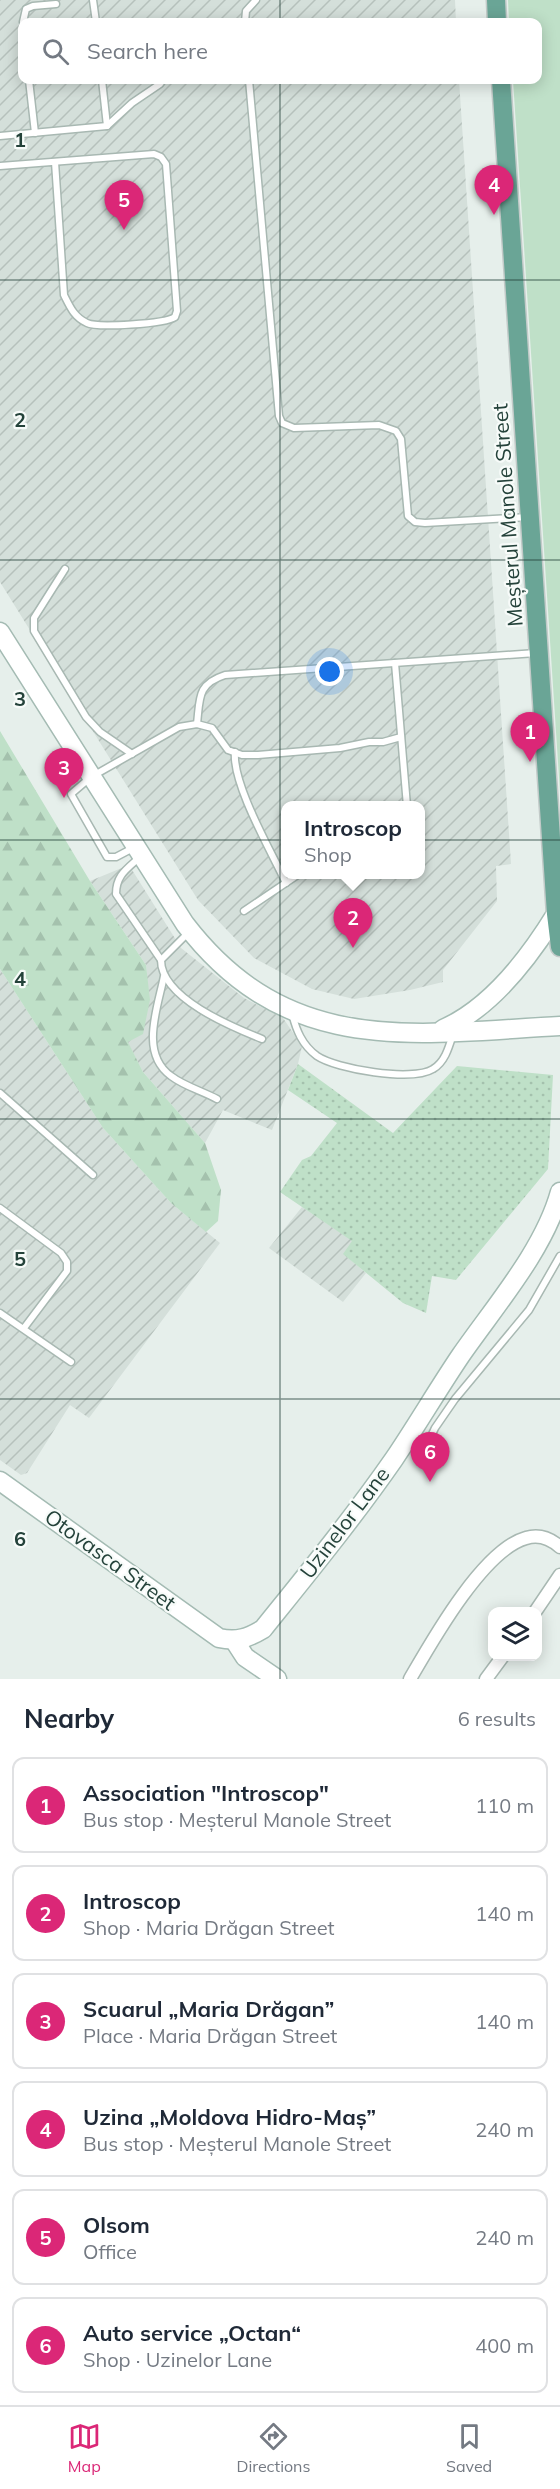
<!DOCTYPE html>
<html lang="en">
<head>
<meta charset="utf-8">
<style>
	body { margin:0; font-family:Mulish,sans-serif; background:#f6f6f7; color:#1f2937 }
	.controls { position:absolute; right:18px; bottom:18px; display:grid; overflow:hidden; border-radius:12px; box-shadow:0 3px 15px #0003 }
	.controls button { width:54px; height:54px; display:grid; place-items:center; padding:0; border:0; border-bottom:2px solid #e0e1e3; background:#fff; color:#1f2937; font:30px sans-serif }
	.you { position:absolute; left:330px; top:672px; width:21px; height:21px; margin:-15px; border:4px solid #fff; border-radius:50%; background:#1a73e8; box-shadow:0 0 0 9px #1a73e833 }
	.badge { display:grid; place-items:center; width:39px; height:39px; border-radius:50%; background:#db2777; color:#fff; font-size:20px; font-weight:700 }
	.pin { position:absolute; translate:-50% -50px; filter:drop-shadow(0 2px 3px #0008) }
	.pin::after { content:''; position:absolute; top:32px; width:21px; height:18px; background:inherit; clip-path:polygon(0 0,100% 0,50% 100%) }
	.popup { position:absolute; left:281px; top:801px; width:144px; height:78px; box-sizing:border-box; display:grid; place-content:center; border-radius:12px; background:#fff; filter:drop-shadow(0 2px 4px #0005); font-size:20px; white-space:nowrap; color:#747a83 }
	.popup b { font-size:22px; color:#1f2937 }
	.popup::after { content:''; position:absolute; left:50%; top:100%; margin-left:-12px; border:12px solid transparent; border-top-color:#fff }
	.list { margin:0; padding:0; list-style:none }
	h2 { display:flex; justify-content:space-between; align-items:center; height:78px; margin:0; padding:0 24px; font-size:26px }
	h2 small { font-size:20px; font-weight:400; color:#747a83 }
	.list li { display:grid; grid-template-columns:39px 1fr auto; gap:18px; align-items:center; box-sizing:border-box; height:96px; margin:0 12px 12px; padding:0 12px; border:2px solid #e0e1e3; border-radius:12px }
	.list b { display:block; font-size:22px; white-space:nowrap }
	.list p { margin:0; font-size:20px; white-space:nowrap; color:#747a83 }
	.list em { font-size:20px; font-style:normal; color:#747a83 }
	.icon { flex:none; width:33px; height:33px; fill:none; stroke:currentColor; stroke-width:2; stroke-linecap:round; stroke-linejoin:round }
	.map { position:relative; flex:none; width:560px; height:1679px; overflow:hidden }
	.search { position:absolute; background:#fff; box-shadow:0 3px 15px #0003; left:18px; right:18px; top:18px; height:66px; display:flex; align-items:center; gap:15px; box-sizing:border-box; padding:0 21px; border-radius:12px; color:#747a83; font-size:22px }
	.sheet { height:726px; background:#fff }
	nav { display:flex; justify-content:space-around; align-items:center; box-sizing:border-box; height:84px; border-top:2px solid #e0e1e3; background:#fff; font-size:16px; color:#747a83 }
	nav a { display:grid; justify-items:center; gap:3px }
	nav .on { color:#db2777 }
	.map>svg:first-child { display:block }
</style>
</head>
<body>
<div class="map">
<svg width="560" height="1679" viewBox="0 0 560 1679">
	<defs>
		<pattern id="industrial-furrows" width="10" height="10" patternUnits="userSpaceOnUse" patternTransform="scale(1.5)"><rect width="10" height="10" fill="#d4dfda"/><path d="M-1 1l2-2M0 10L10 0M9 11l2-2" fill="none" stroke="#b6c1bc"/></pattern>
		<pattern id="forest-firs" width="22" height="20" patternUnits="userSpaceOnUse" patternTransform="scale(1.5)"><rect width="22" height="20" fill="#bfe0c8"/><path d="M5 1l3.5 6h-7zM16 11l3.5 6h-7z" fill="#a4c1ad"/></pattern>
		<pattern id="garden-dots" width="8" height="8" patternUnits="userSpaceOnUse" patternTransform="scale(1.5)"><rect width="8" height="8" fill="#bfe0c8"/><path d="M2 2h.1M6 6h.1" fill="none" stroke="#a4c1ad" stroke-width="1.8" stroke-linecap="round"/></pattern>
	</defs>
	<rect width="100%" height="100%" fill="#e6efeb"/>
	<g fill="url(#industrial-furrows)" fill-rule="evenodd">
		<path d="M0,0H455L456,22H22V80H459L511,864L496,866L497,901L443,970V982L410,990L354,999L312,989L254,958L198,900L0,582ZM286,806H421V874H286Z"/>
		<polygon points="129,865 181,948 244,998 283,1018 302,1046 298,1064 272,1130 223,1110 205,1143 143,1072 127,1041 147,980 146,965 90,881"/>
		<polygon points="0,969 103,1128 171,1203 220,1243 89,1418 70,1405 27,1473 21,1475 0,1460"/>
		<polygon points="302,1207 353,1241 344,1254 366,1273 343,1302 269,1248"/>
	</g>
	<polygon fill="#bfe0c8" points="508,0 560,0 560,792 513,80 538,80 538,22 509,22"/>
	<polygon fill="url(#forest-firs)" points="0,731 90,881 146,965 150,1000 143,1034 128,1042 143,1072 205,1143 221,1190 218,1221 206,1232 171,1203 103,1128 0,969"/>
	<polygon fill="url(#garden-dots)" points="298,1064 393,1133 457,1066 553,1075 548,1169 456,1280 432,1276 426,1313 403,1303 343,1254 352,1241 280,1192 302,1160 311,1156 337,1123 288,1090"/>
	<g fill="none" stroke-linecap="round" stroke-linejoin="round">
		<defs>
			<g id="lane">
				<polyline points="93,0 96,22"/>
				<polyline points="23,22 26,9 33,6 56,4"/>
				<polyline points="245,22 246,11 256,0"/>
				<polyline points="29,80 35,133"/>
				<polyline points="102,80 107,126"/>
				<polyline points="249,80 279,416 282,423 294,428 379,425 396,431 401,439 408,516 415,522 425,523 528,517"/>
				<polyline points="0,136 107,126 132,103 160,84 163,80"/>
				<path d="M0,166L154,154L161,157L166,164L177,311L175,317C165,324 97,328 87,323C74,317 70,307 64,295L55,162"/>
				<polyline points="65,569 34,618 34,631 86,717 100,732 132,754"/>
				<polyline points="395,663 407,806"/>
				<path d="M197,724C200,698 197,684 225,675L536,653"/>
				<path d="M235,752C232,784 271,851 286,883"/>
				<polyline points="135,847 116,857 107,857 71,794 91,777 179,727 197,724 212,728 228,750 242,755 258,755 340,748 369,742 383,742 401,737"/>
				<path d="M140,857C127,869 116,875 116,894L161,960"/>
				<polyline points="244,911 299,874"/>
				<path d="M190,931L161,960C161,998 232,1027 262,1039"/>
				<path d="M164,976C158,1007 139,1053 171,1076C184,1086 202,1091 217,1099"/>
				<path d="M292,1013C296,1030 302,1045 317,1056C336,1069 412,1082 433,1069C445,1062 449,1047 453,1034"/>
				<polyline points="0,1093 93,1175"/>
				<polyline points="0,1208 61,1253 67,1262 67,1271 24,1328"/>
				<polyline points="0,1313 71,1362"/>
				<polyline points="408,1443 417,1449 425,1449 435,1428 455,1399 529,1310 560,1256"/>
			</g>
			<g id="street">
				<polyline points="535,1612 560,1575"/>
				<path d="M410,1679C432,1641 483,1550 526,1538C539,1534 551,1539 560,1547"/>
				<polyline points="486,1679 503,1656"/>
			</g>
			<g id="secondary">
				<path d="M0,632L185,924C288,1058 412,1034 560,1026"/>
				<path d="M443,1029C491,1008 529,958 556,914"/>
				<path d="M0,1481L219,1638C237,1642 248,1638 263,1629C308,1573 353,1518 394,1459C417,1425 438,1389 461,1355C495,1306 544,1250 560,1192"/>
				<polyline points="234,1640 245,1657 277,1679"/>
			</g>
			<g id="primary">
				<polyline points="496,0 497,22"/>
				<polyline points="501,80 556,914 560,947"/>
			</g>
		</defs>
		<use href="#lane" stroke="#a8b8b2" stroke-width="9"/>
		<use href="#street" stroke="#a8b8b2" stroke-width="15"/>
		<use href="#secondary" stroke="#a4bbb3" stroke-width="21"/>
		<use href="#primary" stroke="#c2cac8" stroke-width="21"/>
		<use href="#lane" stroke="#fff" stroke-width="6"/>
		<use href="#street" stroke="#fff" stroke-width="12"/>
		<use href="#secondary" stroke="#fff" stroke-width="18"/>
		<use href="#primary" stroke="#6aa596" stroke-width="18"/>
	</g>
	<path fill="none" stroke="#24423a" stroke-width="1.5" stroke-opacity="0.55" d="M280,0V22M280,80V1679M0,280H560M0,560H560M0,840H560M0,1119H560M0,1399H560"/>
	<g text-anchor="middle" stroke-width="4.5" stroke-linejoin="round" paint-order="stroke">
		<g font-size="21" fill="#24423a" stroke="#f7fbf9">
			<text transform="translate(508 515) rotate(-94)" y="7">Meșterul Manole Street</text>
			<text transform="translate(345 1523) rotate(-53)" y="7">Uzinelor Lane</text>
			<text transform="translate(110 1560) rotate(36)" y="7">Otovasca Street</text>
		</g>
	</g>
	<g font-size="20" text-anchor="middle" font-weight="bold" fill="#24423a" stroke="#f7fbf9" stroke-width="4.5" stroke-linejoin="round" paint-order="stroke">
		<text x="20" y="147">1</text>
		<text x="20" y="427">2</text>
		<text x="20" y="706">3</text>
		<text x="20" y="986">4</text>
		<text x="20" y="1266">5</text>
		<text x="20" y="1546">6</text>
	</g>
</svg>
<div class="controls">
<button><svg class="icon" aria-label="layers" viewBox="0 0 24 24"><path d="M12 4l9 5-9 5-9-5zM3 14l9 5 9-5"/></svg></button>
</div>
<div class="you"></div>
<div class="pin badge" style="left:530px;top:762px">1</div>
<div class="pin badge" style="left:353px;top:948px">2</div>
<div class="popup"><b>Introscop</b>Shop</div>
<div class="pin badge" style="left:64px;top:798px">3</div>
<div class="pin badge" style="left:494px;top:215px">4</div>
<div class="pin badge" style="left:124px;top:230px">5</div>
<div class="pin badge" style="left:430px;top:1482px">6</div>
<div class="search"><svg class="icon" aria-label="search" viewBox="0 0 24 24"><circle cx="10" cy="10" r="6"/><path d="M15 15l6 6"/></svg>Search here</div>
</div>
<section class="sheet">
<h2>Nearby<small>6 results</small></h2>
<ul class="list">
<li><span class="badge">1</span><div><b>Association &quot;Introscop&quot;</b><p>Bus stop · Meșterul Manole Street</p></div><em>110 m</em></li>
<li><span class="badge">2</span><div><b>Introscop</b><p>Shop · Maria Drăgan Street</p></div><em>140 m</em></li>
<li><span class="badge">3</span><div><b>Scuarul „Maria Drăgan”</b><p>Place · Maria Drăgan Street</p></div><em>140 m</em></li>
<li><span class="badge">4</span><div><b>Uzina „Moldova Hidro-Maș”</b><p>Bus stop · Meșterul Manole Street</p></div><em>240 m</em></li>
<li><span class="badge">5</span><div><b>Olsom</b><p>Office</p></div><em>240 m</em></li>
<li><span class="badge">6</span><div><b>Auto service „Octan“</b><p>Shop · Uzinelor Lane</p></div><em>400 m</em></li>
</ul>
</section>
<nav>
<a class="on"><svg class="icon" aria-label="map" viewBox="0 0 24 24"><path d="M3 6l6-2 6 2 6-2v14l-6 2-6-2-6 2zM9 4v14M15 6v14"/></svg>Map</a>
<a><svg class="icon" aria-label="directions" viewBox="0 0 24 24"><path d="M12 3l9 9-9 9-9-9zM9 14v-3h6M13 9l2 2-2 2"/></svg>Directions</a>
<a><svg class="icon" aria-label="saved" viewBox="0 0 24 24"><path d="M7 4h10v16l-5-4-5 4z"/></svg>Saved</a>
</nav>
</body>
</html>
